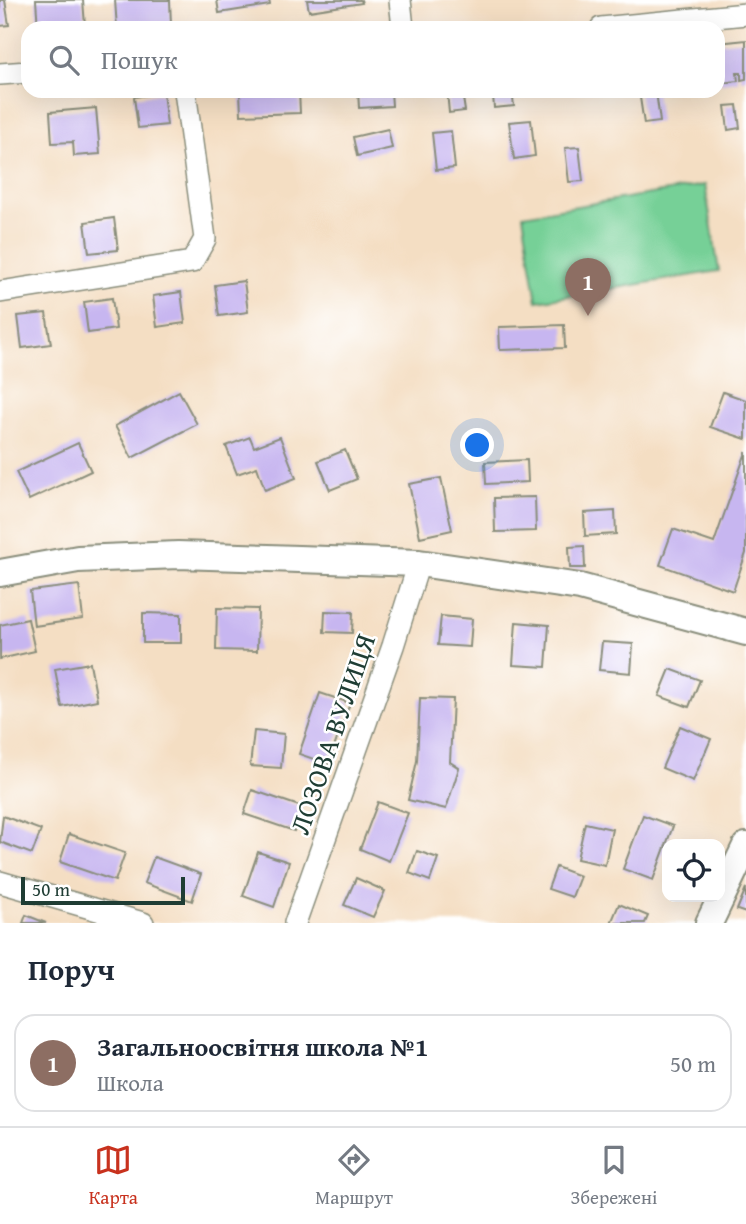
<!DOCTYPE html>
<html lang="uk">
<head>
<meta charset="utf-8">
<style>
	body { margin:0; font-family:"Gentium Book Plus",serif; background:#f6f6f7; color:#1f2937 }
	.controls { position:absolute; right:21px; bottom:21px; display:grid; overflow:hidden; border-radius:14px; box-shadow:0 7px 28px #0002 }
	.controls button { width:63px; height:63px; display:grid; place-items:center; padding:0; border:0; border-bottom:2px solid #e0e1e3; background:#fff; color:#1f2937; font:35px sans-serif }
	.scale { position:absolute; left:21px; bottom:18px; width:164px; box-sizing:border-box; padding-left:7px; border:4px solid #1f3d34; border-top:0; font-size:19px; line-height:24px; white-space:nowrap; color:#1f3d34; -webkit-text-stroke:5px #fff; paint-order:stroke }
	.you { position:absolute; left:478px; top:446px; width:24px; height:24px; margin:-18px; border:5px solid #fff; border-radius:50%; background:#1a73e8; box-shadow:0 0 0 10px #1a73e833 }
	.badge { display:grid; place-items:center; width:46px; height:46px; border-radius:50%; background:#c8321e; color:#fff; font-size:23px; font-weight:700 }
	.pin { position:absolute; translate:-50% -58px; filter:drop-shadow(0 2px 4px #0008) }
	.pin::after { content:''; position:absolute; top:37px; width:24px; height:21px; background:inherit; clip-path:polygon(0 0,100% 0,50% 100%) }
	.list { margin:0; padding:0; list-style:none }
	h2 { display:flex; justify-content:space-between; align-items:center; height:91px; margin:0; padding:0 28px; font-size:30px }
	h2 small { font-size:23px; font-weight:400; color:#747a83 }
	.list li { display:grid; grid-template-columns:46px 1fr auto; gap:21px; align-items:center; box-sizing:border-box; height:98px; margin:0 14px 14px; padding:0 14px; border:2px solid #e0e1e3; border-radius:21px }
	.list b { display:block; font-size:26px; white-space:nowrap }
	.list p { margin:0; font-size:23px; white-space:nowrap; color:#747a83 }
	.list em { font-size:23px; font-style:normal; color:#747a83 }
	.icon { flex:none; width:38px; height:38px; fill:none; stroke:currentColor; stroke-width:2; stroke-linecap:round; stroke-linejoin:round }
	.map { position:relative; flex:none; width:746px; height:923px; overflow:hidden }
	.search { position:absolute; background:#fff; box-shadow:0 7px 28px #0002; left:21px; right:21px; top:21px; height:77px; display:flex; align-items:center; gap:18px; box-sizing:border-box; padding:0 24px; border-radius:21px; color:#747a83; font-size:26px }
	.sheet { height:203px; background:#fff }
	nav { display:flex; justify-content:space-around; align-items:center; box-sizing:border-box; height:98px; border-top:2px solid #e0e1e3; background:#fff; font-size:19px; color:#747a83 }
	nav a { display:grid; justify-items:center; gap:4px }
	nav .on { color:#c8321e }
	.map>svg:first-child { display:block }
</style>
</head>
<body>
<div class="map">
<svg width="746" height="923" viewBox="0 0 746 923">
	<rect width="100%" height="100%" fill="#fff"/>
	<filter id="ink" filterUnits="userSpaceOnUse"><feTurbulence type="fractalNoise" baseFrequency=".0143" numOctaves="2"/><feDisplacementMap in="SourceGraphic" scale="14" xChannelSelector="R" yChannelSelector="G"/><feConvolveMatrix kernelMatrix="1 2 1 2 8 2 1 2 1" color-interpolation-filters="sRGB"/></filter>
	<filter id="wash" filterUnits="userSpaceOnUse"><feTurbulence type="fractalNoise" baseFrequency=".00686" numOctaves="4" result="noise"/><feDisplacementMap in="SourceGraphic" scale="28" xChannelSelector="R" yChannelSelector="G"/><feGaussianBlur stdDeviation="1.57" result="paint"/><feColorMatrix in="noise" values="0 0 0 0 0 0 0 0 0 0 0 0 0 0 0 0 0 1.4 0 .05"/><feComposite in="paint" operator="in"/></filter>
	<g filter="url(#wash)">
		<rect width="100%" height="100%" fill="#f4dec3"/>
		<polygon fill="#76d097" stroke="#4a8666" stroke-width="2" points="705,185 719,271 537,301 523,215"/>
		<g id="blocks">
			<g fill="#c7b6f0">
				<polygon points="0,0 5,0 9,25 0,26"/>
				<polygon points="36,0 83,0 85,25 38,28"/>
				<polygon points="115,0 170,0 171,25 117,28"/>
				<polygon points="217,0 269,0 270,5 219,13"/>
				<polygon points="307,0 361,0 362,3 309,11"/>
				<polygon points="746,40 746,79 741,80 741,73 737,73 738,81 721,83 721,75 718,75 718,43"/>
				<polygon points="240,91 299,91 300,113 241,115"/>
				<polygon points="358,91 391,91 392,106 359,108"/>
				<polygon points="447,91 512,91 514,106 494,108 493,95 463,98 465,111 449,113"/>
				<polygon points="639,91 656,91 660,122 644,124"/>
				<polygon points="163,93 167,125 138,128 134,97"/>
				<polygon points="737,105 740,128 728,130 725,106"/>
				<polygon points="96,108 100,154 74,156 73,142 52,143 50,112"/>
				<polygon points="531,120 535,156 514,159 509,122"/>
				<polygon points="388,129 392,148 357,156 353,137"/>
				<polygon points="451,131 455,168 436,170 432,133"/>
				<polygon points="579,147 583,181 569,182 565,148"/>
				<polygon points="114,218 118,250 89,253 85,222"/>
				<polygon points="244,281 248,312 219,316 215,285"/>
				<polygon points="181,292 185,323 157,327 153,296"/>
				<polygon points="112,298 116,329 88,333 84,302"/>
				<polygon points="46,313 51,344 22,348 18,316"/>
				<polygon points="564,325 565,348 500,350 499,327"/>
				<polygon points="179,391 197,424 132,458 115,426"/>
				<polygon points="723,392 746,400 746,439 710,427"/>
				<polygon points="250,437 254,447 280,437 296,478 265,490 257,467 237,474 226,446"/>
				<polygon points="78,443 91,471 29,500 16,472"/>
				<polygon points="345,450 357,479 330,490 318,461"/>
				<polygon points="746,452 746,553 733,591 660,565 673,529 714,543"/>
				<polygon points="527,460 528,482 486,484 485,462"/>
				<polygon points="441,478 452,530 420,537 409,484"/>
				<polygon points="535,497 536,531 495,532 494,498"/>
				<polygon points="615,511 616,534 585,536 584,513"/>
				<polygon points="584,546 585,568 570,568 569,547"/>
				<polygon points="79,585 83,619 34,626 30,591"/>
				<polygon points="217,608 258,609 257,651 216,650"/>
				<polygon points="325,611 353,612 352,633 324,632"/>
				<polygon points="143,613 181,614 181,643 143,643"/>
				<polygon points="441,616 472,619 470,647 438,645"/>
				<polygon points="28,619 35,651 0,659 0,625"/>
				<polygon points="516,622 549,625 546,667 513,665"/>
				<polygon points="602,642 633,644 631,673 599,670"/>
				<polygon points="90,663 97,700 62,707 55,669"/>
				<polygon points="670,669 700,680 689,707 659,696"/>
				<polygon points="320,693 350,703 328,764 299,754"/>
				<polygon points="420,698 453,699 450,762 459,768 446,809 408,800 417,761"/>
				<polygon points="680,726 711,739 693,781 662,768"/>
				<polygon points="254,731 284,734 281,768 250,766"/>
				<polygon points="252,790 302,807 294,831 244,814"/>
				<polygon points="378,802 408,813 389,861 360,849"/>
				<polygon points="643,815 673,826 653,880 623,869"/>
				<polygon points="3,816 41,830 32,854 0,842"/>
				<polygon points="585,823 612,829 605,865 577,859"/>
				<polygon points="69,834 125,853 115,881 60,862"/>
				<polygon points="417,851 438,858 430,881 409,873"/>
				<polygon points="258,852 289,862 274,907 243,896"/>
				<polygon points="154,857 201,874 192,901 144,883"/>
				<polygon points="556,867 580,876 572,897 548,889"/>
				<polygon points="356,878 385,891 373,917 344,905"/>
				<polygon points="746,888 746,913 737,910"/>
				<polygon points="619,904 648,916 645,923 611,923"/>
				<polygon points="26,915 46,923 23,923"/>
			</g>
		</g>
	</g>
	<g filter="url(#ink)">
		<use href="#blocks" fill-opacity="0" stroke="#8a8e7c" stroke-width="2"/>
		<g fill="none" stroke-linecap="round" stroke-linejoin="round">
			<defs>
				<g id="minor">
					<polyline points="400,0 403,28"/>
					<polyline points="601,28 746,14"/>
					<polyline points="0,74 28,72"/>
					<polyline points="0,292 192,262 205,239 185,91"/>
					<polyline points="0,882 143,923"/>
					<polyline points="295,923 393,646 419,563"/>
				</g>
				<g id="tertiary">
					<polyline points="0,573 78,559 178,555 419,563 580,587 746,632"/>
					<polyline points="709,923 746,846"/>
				</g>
			</defs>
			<use href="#minor" stroke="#8a8e7c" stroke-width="24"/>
			<use href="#tertiary" stroke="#8a8e7c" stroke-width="30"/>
			<use href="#minor" stroke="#fff" stroke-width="21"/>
			<use href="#tertiary" stroke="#fff" stroke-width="26"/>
		</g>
	</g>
	<g text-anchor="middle" stroke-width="5" stroke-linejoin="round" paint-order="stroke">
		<g font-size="28" fill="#1f3d34" stroke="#fff">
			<text transform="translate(332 734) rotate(-71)" y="10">ЛОЗОВА ВУЛИЦЯ</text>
		</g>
	</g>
</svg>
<div class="controls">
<button><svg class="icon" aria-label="locate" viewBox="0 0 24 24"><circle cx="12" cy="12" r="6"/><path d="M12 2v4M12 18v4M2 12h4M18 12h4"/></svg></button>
</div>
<div class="scale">50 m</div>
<div class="you"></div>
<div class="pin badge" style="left:588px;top:316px;background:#8d6e63">1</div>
<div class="search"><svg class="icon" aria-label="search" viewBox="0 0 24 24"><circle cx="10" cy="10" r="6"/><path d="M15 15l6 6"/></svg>Пошук</div>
</div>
<section class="sheet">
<h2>Поруч<small></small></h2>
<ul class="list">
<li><span class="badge" style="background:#8d6e63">1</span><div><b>Загальноосвітня школа №1</b><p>Школа</p></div><em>50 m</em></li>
</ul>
</section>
<nav>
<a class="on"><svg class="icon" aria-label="map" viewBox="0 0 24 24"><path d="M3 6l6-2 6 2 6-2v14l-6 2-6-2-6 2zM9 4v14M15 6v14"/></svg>Карта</a>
<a><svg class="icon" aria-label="directions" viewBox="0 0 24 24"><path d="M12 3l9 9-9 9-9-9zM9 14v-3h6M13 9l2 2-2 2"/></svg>Маршрут</a>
<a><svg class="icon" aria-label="saved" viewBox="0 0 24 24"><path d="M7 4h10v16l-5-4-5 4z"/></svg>Збережені</a>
</nav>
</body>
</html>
